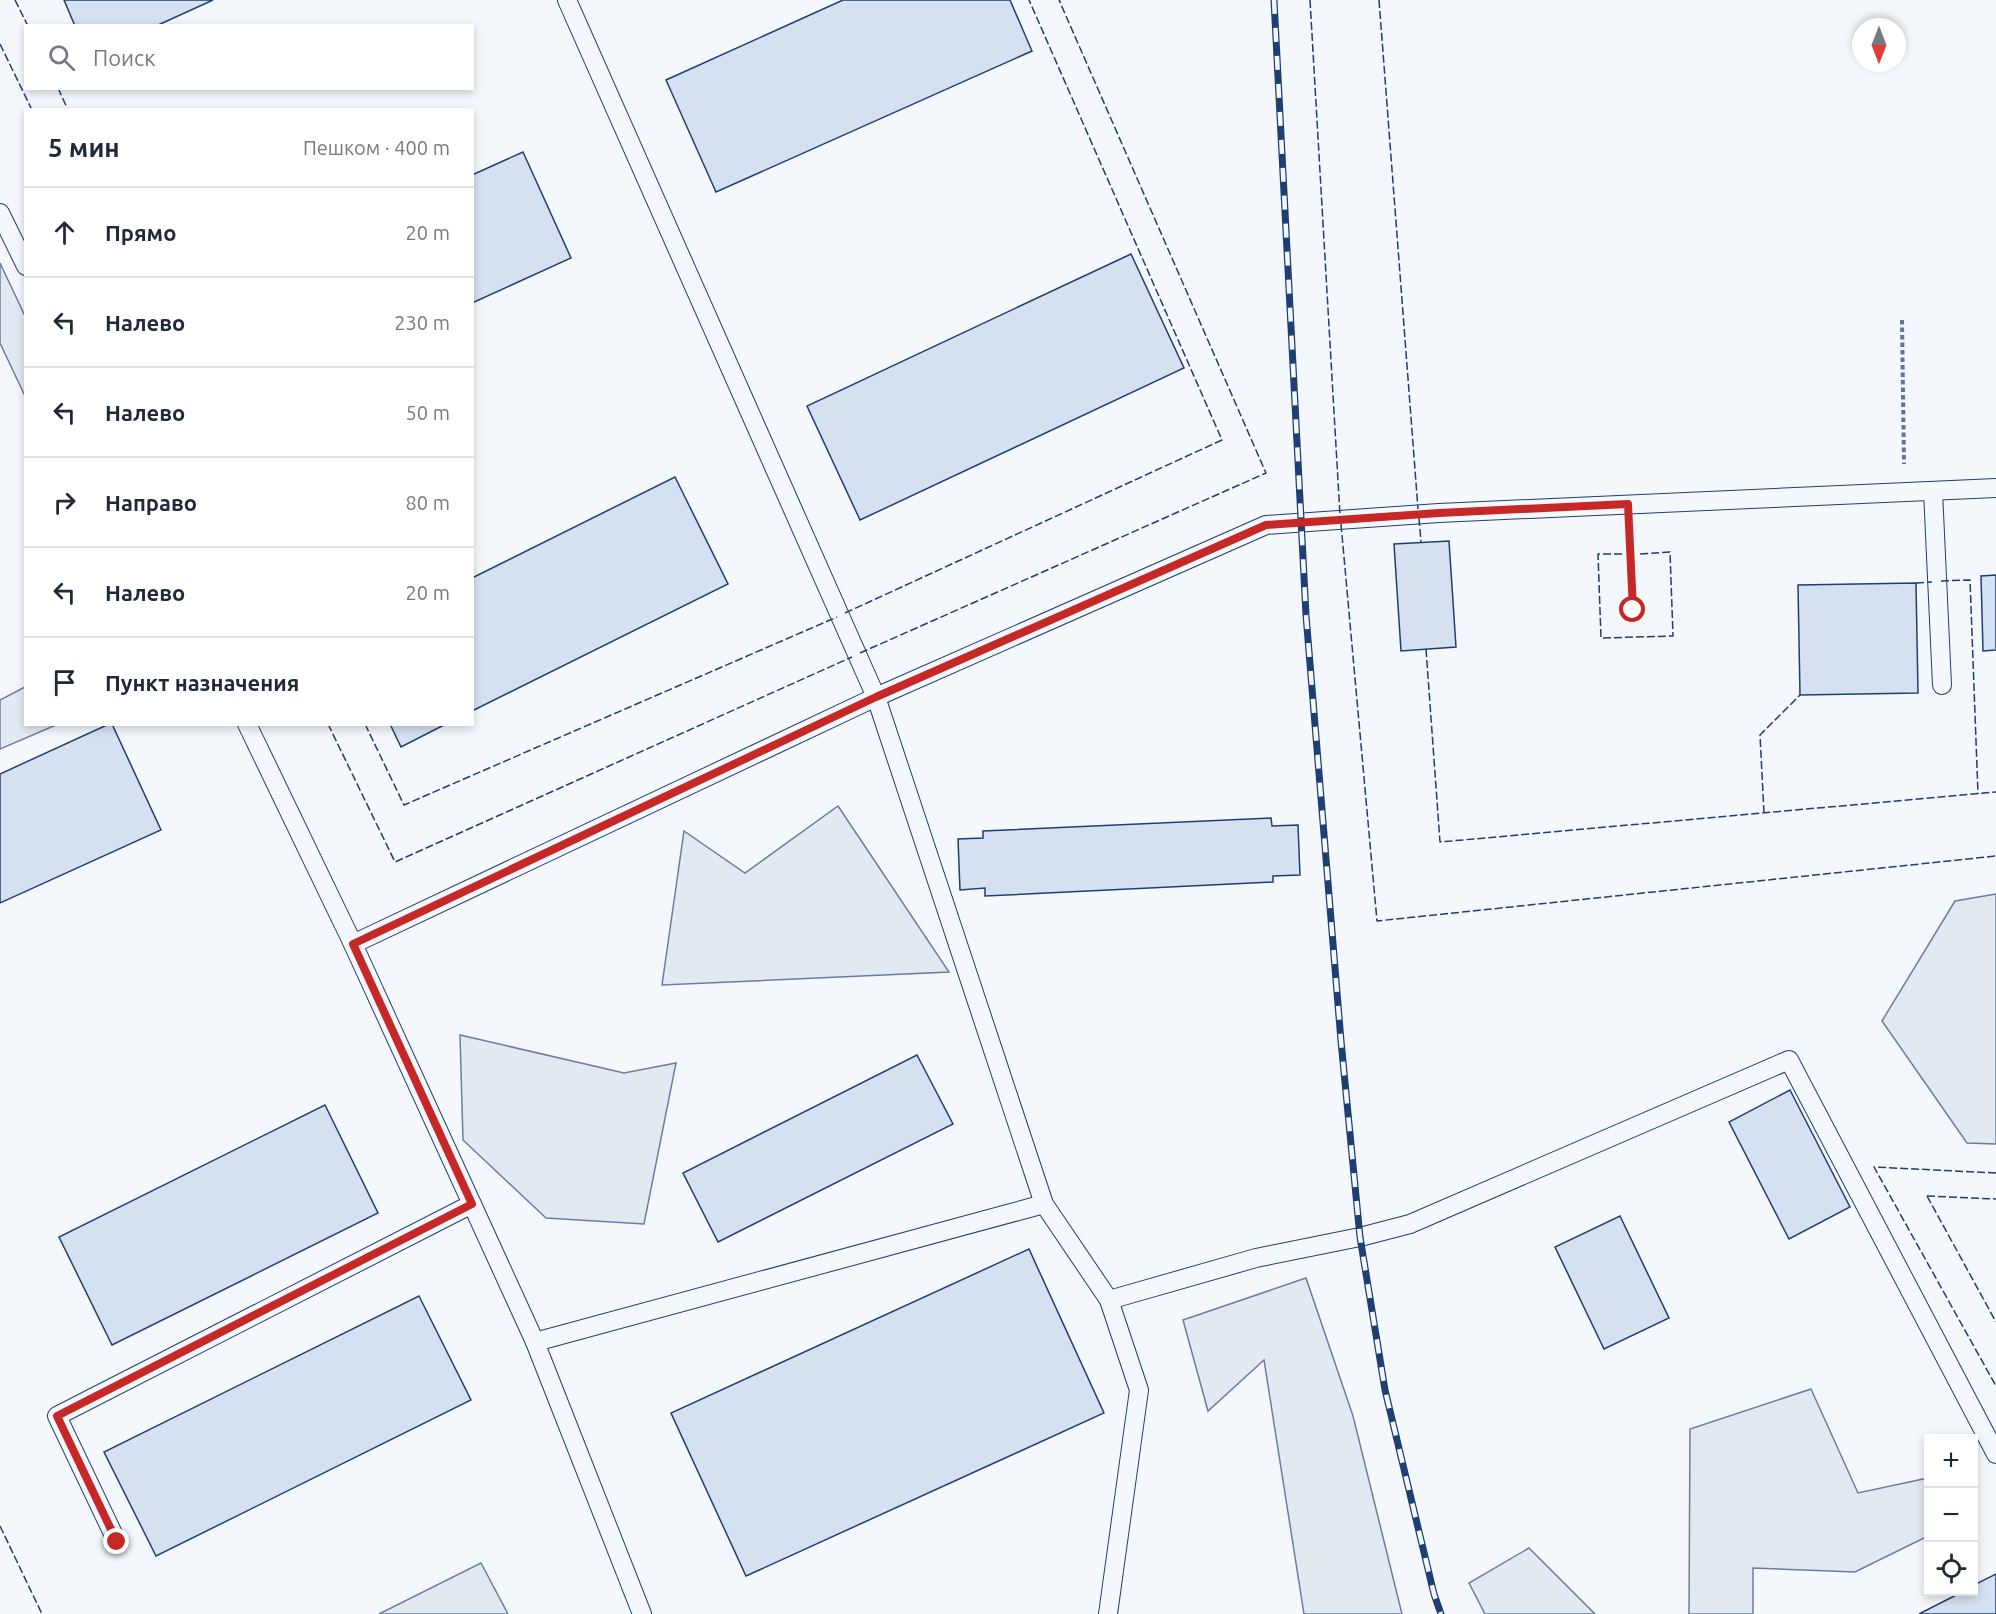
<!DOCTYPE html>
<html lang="ru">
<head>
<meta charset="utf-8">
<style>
	body { margin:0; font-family:Ubuntu,sans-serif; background:#f6f6f7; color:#1f2937 }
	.controls { position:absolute; right:18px; bottom:18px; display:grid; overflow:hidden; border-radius:0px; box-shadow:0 3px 9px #0003 }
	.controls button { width:54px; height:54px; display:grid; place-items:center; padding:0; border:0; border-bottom:2px solid #e0e1e3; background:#fff; color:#1f2937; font:30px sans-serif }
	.compass { position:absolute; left:1852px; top:18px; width:54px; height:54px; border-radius:50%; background:#fff; box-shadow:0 3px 9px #0003; rotate:180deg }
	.stop { position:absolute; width:18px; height:18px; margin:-14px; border:4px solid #c62828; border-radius:50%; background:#fff }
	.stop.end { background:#c62828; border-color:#fff; box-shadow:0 2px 6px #0008 }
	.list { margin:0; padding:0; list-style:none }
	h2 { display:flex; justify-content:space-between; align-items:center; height:78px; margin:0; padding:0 24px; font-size:26px }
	h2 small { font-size:20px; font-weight:400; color:#747a83 }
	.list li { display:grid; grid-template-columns:39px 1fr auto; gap:18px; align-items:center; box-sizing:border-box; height:90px; padding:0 24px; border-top:2px solid #e0e1e3 }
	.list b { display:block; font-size:22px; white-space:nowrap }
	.list em { font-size:20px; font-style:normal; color:#747a83 }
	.icon { flex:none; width:33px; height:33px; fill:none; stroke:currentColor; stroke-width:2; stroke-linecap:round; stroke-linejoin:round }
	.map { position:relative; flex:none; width:1996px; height:1614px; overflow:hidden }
	.search { position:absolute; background:#fff; box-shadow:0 3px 9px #0003; left:24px; top:24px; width:450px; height:66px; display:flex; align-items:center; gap:15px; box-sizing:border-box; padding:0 21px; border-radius:0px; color:#747a83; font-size:22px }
	.panel { position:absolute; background:#fff; box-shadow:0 3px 9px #0003; left:24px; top:108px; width:450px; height:618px; border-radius:0px }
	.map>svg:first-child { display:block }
</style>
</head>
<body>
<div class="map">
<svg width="1996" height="1614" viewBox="0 0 1996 1614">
	<rect width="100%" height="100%" fill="#f4f7fb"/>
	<g fill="#e3e9f0" stroke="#687fa3" stroke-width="1.5">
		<polygon points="0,263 25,316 25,396 0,343"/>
		<polygon points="25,687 26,724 56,725 0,749 0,700"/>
		<polygon points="838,806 949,972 662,985 684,831 745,873"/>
		<polygon points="1996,894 1996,1144 1967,1143 1882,1021 1955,901"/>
		<polygon points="460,1035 624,1073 676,1063 644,1224 546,1218 463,1140"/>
		<polygon points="1306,1278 1353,1416 1402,1614 1304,1614 1264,1360 1208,1411 1183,1320"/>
		<polygon points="1811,1389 1858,1493 1928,1478 1928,1536 1855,1572 1753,1568 1753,1614 1689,1614 1690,1429"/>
		<polygon points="1529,1548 1595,1614 1485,1614 1469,1583"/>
		<polygon points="481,1563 508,1614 379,1614"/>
	</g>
	<g fill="#d5e0f0" stroke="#1d3f73" stroke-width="1.5">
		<polygon points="64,0 213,0 156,26 75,26"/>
		<polygon points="843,0 1010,0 1032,51 716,192 666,80"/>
		<polygon points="523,152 571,258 472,303 472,175"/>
		<polygon points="1131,254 1184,368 860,520 807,406"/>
		<polygon points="675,477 728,584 472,711 472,578"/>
		<polygon points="1449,541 1456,647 1401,651 1394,544"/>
		<polygon points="1996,575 1996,650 1983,651 1981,576"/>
		<polygon points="1916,583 1918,693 1800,695 1798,585"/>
		<polygon points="109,724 112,724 161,830 0,903 0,774"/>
		<polygon points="390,724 446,724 401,747"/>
		<polygon points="1271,818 1272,826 1298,825 1300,875 1273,876 1273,882 985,896 985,888 960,890 958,839 983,838 983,831"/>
		<polygon points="917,1055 953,1124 718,1242 683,1173"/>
		<polygon points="1790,1090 1850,1207 1789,1239 1729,1122"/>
		<polygon points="325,1105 378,1213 112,1345 59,1237"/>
		<polygon points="1620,1216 1669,1318 1604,1349 1555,1247"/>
		<polygon points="1029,1249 1104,1413 746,1576 671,1413"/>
		<polygon points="419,1296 471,1400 156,1556 104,1452"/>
		<polygon points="1996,1574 1996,1614 1919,1614 1962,1592 1974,1592 1974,1585"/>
	</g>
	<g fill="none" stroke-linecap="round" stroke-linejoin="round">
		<defs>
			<g id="service">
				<polyline points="567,0 876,697 1044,1204 1109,1300 1256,1258 1360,1237 1410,1224 1789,1060 1996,1454"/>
				<polyline points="0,213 26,266"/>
				<polyline points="1933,491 1942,685"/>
				<polyline points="247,724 353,944 535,1342 642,1614"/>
				<polyline points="353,944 876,697 1266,525 1439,513 1996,488"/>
				<polyline points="535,1342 1044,1204"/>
				<polyline points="117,1542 57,1416 472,1204"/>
				<polyline points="1108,1614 1139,1390 1109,1300"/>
			</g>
		</defs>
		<use href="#service" stroke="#1d3f73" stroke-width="20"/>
		<g stroke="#5e769c" stroke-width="4" stroke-dasharray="4.5 3" stroke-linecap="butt">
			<polyline points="1902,320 1904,464"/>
			<polyline points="1629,532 1633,610"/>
		</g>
		<use href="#service" stroke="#f4f7fb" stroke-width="18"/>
		<defs>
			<polyline id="rail" points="1274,0 1306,615 1341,1041 1360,1237 1385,1390 1434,1594 1441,1614"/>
		</defs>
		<use href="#rail" stroke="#1d3f73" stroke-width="7"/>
		<use href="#rail" stroke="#f4f7fb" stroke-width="4.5" stroke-dasharray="14" stroke-linecap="butt"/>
		<g stroke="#1d3f73" stroke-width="1.5" stroke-dasharray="8 3" stroke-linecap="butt">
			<polyline points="15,0 28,26"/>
			<polyline points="1310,0 1340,515"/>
			<polyline points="1379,0 1418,509"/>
			<polyline points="0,44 32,110"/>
			<polyline points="58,88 68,110"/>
			<polyline points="1419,518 1421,542"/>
			<polyline points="1341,524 1377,921 1996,856"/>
			<polyline points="1622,554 1598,554 1601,638 1673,636 1670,552 1640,554"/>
			<polyline points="1941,581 1970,580 1978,794"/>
			<polyline points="1916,583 1932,582"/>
			<polyline points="845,613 1222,440 1029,0"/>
			<polyline points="1426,649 1440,842 1996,792"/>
			<polyline points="860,653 1266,473 1059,0"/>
			<polyline points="328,724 395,862 852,657"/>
			<polyline points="365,724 404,805 837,617"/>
			<polyline points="1764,813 1760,735 1800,695"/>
			<polyline points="1996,1173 1874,1167 1996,1386"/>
			<polyline points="1927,1196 1996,1322"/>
			<polyline points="1927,1196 1996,1199"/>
			<polyline points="0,1526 42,1614"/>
		</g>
	</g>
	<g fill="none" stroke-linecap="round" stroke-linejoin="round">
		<polyline stroke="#c62828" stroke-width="8" points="117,1542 57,1416 472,1204 353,944 876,697 1266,525 1439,513 1628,504 1633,610"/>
	</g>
</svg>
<div class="controls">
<button>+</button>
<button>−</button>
<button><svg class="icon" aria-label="locate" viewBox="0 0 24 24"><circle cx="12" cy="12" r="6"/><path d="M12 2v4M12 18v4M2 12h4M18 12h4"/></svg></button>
</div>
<svg class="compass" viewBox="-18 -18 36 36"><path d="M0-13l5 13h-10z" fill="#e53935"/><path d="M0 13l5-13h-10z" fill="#747a83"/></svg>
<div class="stop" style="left:1633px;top:610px"></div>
<div class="stop end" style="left:117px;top:1542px"></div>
<div class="search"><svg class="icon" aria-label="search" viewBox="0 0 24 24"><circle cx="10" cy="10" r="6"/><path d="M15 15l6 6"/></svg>Поиск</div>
<section class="panel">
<h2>5 мин<small>Пешком · 400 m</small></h2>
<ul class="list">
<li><svg class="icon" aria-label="ahead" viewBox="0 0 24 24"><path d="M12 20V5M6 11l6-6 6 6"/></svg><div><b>Прямо</b></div><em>20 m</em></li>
<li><svg class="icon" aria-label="left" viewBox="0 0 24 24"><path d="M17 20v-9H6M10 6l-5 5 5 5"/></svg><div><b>Налево</b></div><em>230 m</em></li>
<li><svg class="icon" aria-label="left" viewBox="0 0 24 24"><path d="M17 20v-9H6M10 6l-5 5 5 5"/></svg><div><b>Налево</b></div><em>50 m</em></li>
<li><svg class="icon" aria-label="right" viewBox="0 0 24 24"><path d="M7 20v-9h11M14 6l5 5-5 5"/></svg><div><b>Направо</b></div><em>80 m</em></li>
<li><svg class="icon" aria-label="left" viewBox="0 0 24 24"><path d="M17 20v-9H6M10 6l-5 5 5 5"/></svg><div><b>Налево</b></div><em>20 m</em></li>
<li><svg class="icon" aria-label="arrive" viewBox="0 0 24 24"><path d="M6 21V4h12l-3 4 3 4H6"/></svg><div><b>Пункт назначения</b></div></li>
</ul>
</section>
</div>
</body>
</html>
